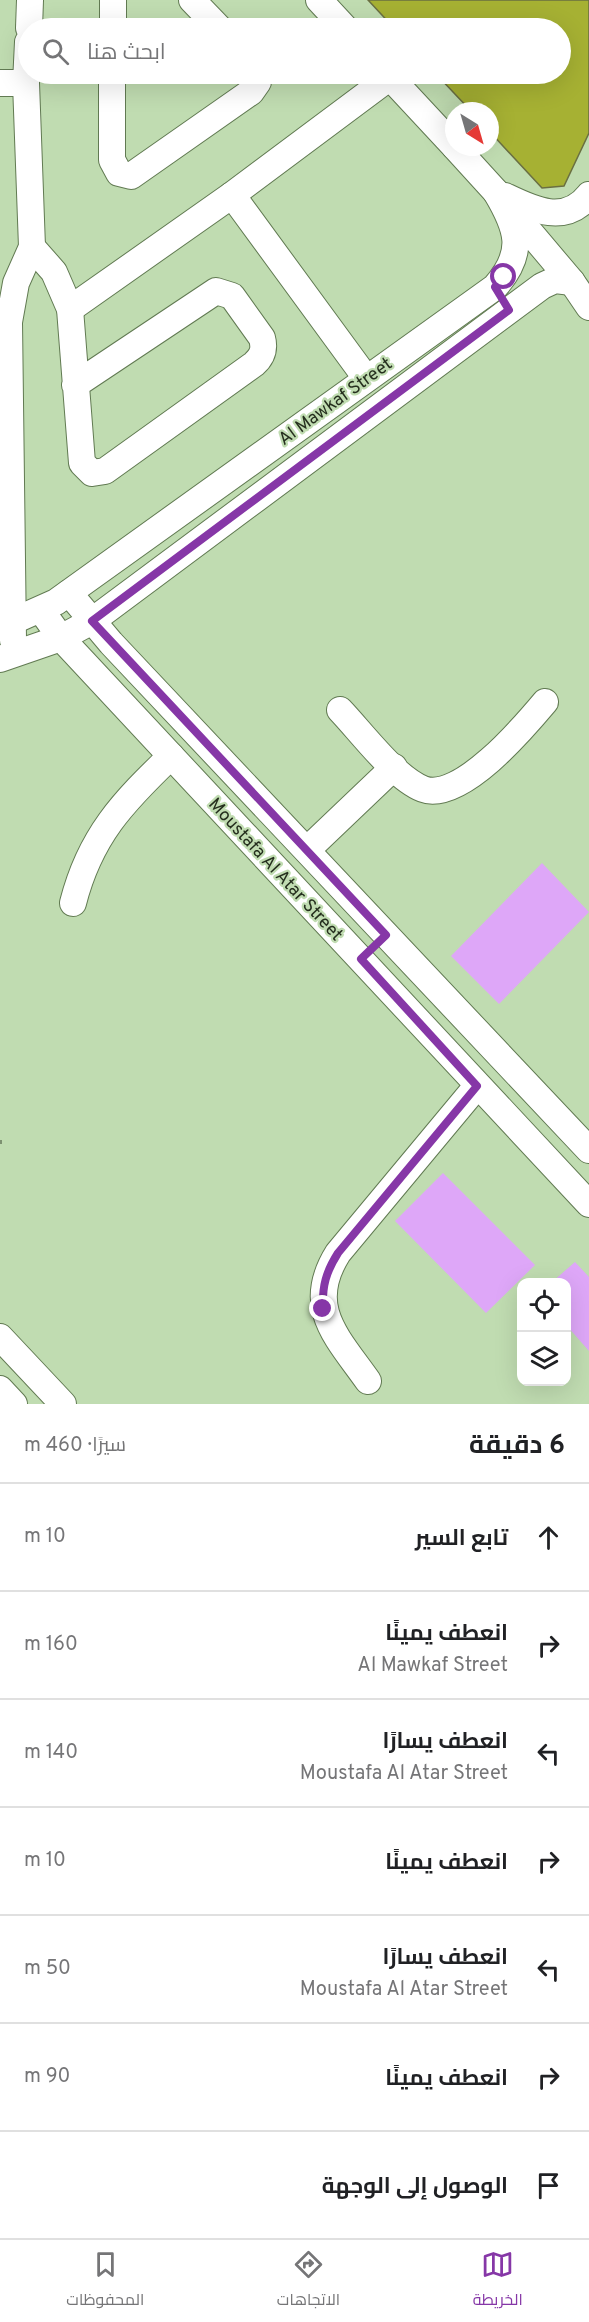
<!DOCTYPE html>
<html lang="ar">
<head>
<meta charset="utf-8">
<style>
	body { margin:0; font-family:Overpass,Cairo,sans-serif; background:#f6f6f6; color:#202124; direction:rtl }
	.controls { position:absolute; right:18px; bottom:18px; display:grid; overflow:hidden; border-radius:12px; box-shadow:0 6px 24px #0002 }
	.controls button { width:54px; height:54px; display:grid; place-items:center; padding:0; border:0; border-bottom:2px solid #e0e0e0; background:#fff; color:#202124; font:30px sans-serif }
	.compass { position:absolute; left:445px; top:102px; width:54px; height:54px; border-radius:50%; background:#fff; box-shadow:0 6px 24px #0002; rotate:143deg }
	.stop { position:absolute; width:18px; height:18px; margin:-14px; border:4px solid #8637a7; border-radius:50%; background:#fff }
	.stop.end { background:#8637a7; border-color:#fff; box-shadow:0 2px 6px #0008 }
	.list { margin:0; padding:0; list-style:none }
	h2 { display:flex; justify-content:space-between; align-items:center; height:78px; margin:0; padding:0 24px; font-size:26px }
	h2 small { font-size:20px; font-weight:400; color:#757577 }
	.list li { display:grid; grid-template-columns:39px 1fr auto; gap:18px; align-items:center; box-sizing:border-box; height:108px; padding:0 24px; border-top:2px solid #e0e0e0 }
	.list b { display:block; font-size:22px; white-space:nowrap }
	.list p { margin:0; font-size:20px; white-space:nowrap; color:#757577 }
	.list em { font-size:20px; font-style:normal; color:#757577 }
	.icon { flex:none; width:33px; height:33px; fill:none; stroke:currentColor; stroke-width:2; stroke-linecap:round; stroke-linejoin:round }
	.map { position:relative; flex:none; width:589px; height:1404px; overflow:hidden; direction:ltr }
	.search { position:absolute; background:#fff; box-shadow:0 6px 24px #0002; left:18px; right:18px; top:18px; height:66px; display:flex; align-items:center; gap:15px; box-sizing:border-box; padding:0 21px; border-radius:33px; color:#757577; font-size:22px }
	.sheet { height:834px; background:#fff }
	nav { display:flex; justify-content:space-around; align-items:center; box-sizing:border-box; height:84px; border-top:2px solid #e0e0e0; background:#fff; font-size:16px; color:#757577 }
	nav a { display:grid; justify-items:center; gap:3px }
	nav .on { color:#8637a7 }
	.map>svg:first-child { display:block }
</style>
</head>
<body>
<div class="map">
<svg width="589" height="1404" viewBox="0 0 589 1404">
	<rect width="100%" height="100%" fill="#c0dcb1"/>
	<g fill="#dea7f8">
		<polygon points="542,863 589,912 499,1004 451,956"/>
		<polygon points="443,1173 535,1265 486,1313 395,1221"/>
		<polygon points="575,1262 589,1277 589,1351 567,1326 566,1282 552,1282"/>
	</g>
	<polygon fill="#a6b133" stroke="#6a6f42" stroke-width="1.5" points="368,0 589,0 589,133 564,186 542,188 490,132 490,111 471,111 436,74 560,74 560,28 394,28"/>
	<g fill="none" stroke-linecap="round" stroke-linejoin="round">
		<defs>
			<g id="minor">
				<polyline points="192,0 219,28"/>
				<polyline points="319,0 345,28"/>
				<polyline points="29,28 30,0"/>
				<polyline points="113,28 113,0"/>
				<polyline points="112,74 112,160 119,173 131,176 251,92 258,82 258,74"/>
				<polyline points="387,74 454,146"/>
				<polyline points="0,83 26,83"/>
				<polyline points="455,147 496,192 572,282 589,307"/>
				<polyline points="232,195 366,378"/>
				<path d="M505,196C532,209 565,226 589,195"/>
				<path d="M32,247L54,272L70,309L82,463L92,473L105,471L254,364C263,356 265,349 262,338L232,296L216,291L75,385"/>
				<polyline points="70,309 232,195 390,77"/>
				<polyline points="69,593 111,643 589,1150"/>
				<polyline points="41,610 61,638 589,1204"/>
				<path d="M0,627L56,602L495,287C526,252 518,229 496,192"/>
				<polyline points="13,640 9,322 16,283 32,247 26,83 28,42"/>
				<polyline points="0,659 61,638 92,621 542,286 555,280 572,282"/>
				<path d="M340,710C362,733 395,778 423,789C460,803 524,727 545,702"/>
				<polyline points="307,850 394,767"/>
				<path d="M73,903C90,836 123,802 171,756"/>
				<polyline points="0,1337 63,1404"/>
				<path d="M368,1381C337,1337 304,1307 338,1253L477,1086"/>
				<polyline points="0,1389 14,1404"/>
			</g>
		</defs>
		<use href="#minor" stroke="#617a52" stroke-width="28"/>
		<polyline stroke="#7d9171" stroke-width="4" stroke-dasharray="3 4.5" stroke-linecap="butt" points="0,1142 2,1142"/>
		<use href="#minor" stroke="#fff" stroke-width="26"/>
	</g>
	<g fill="none" stroke-linecap="round" stroke-linejoin="round">
		<path stroke="#8637a7" stroke-width="8" d="M323,1309C322,1286 326,1272 338,1253L477,1086L361,959L386,935L92,621L509,310L495,287L504,277"/>
	</g>
	<g text-anchor="middle" stroke-width="4.5" stroke-linejoin="round" paint-order="stroke">
		<g font-size="18" fill="#252f1e" stroke="#c0dcb1">
			<text transform="translate(335 401) rotate(-36)" y="6">Al Mawkaf Street</text>
			<text transform="translate(276 869) rotate(47)" y="6">Moustafa Al Atar Street</text>
		</g>
	</g>
</svg>
<div class="controls">
<button><svg class="icon" aria-label="locate" viewBox="0 0 24 24"><circle cx="12" cy="12" r="6"/><path d="M12 2v4M12 18v4M2 12h4M18 12h4"/></svg></button>
<button><svg class="icon" aria-label="layers" viewBox="0 0 24 24"><path d="M12 4l9 5-9 5-9-5zM3 14l9 5 9-5"/></svg></button>
</div>
<svg class="compass" viewBox="-18 -18 36 36"><path d="M0-13l5 13h-10z" fill="#e53935"/><path d="M0 13l5-13h-10z" fill="#757577"/></svg>
<div class="stop" style="left:504px;top:277px"></div>
<div class="stop end" style="left:323px;top:1309px"></div>
<div class="search"><svg class="icon" aria-label="search" viewBox="0 0 24 24"><circle cx="10" cy="10" r="6"/><path d="M15 15l6 6"/></svg>ابحث هنا</div>
</div>
<section class="sheet">
<h2>6 دقيقة<small>سيرًا · 460 m</small></h2>
<ul class="list">
<li><svg class="icon" aria-label="ahead" viewBox="0 0 24 24"><path d="M12 20V5M6 11l6-6 6 6"/></svg><div><b>تابع السير</b></div><em>10 m</em></li>
<li><svg class="icon" aria-label="right" viewBox="0 0 24 24"><path d="M7 20v-9h11M14 6l5 5-5 5"/></svg><div><b>انعطف يمينًا</b><p>Al Mawkaf Street</p></div><em>160 m</em></li>
<li><svg class="icon" aria-label="left" viewBox="0 0 24 24"><path d="M17 20v-9H6M10 6l-5 5 5 5"/></svg><div><b>انعطف يسارًا</b><p>Moustafa Al Atar Street</p></div><em>140 m</em></li>
<li><svg class="icon" aria-label="right" viewBox="0 0 24 24"><path d="M7 20v-9h11M14 6l5 5-5 5"/></svg><div><b>انعطف يمينًا</b></div><em>10 m</em></li>
<li><svg class="icon" aria-label="left" viewBox="0 0 24 24"><path d="M17 20v-9H6M10 6l-5 5 5 5"/></svg><div><b>انعطف يسارًا</b><p>Moustafa Al Atar Street</p></div><em>50 m</em></li>
<li><svg class="icon" aria-label="right" viewBox="0 0 24 24"><path d="M7 20v-9h11M14 6l5 5-5 5"/></svg><div><b>انعطف يمينًا</b></div><em>90 m</em></li>
<li><svg class="icon" aria-label="arrive" viewBox="0 0 24 24"><path d="M6 21V4h12l-3 4 3 4H6"/></svg><div><b>الوصول إلى الوجهة</b></div></li>
</ul>
</section>
<nav>
<a class="on"><svg class="icon" aria-label="map" viewBox="0 0 24 24"><path d="M3 6l6-2 6 2 6-2v14l-6 2-6-2-6 2zM9 4v14M15 6v14"/></svg>الخريطة</a>
<a><svg class="icon" aria-label="directions" viewBox="0 0 24 24"><path d="M12 3l9 9-9 9-9-9zM9 14v-3h6M13 9l2 2-2 2"/></svg>الاتجاهات</a>
<a><svg class="icon" aria-label="saved" viewBox="0 0 24 24"><path d="M7 4h10v16l-5-4-5 4z"/></svg>المحفوظات</a>
</nav>
</body>
</html>
